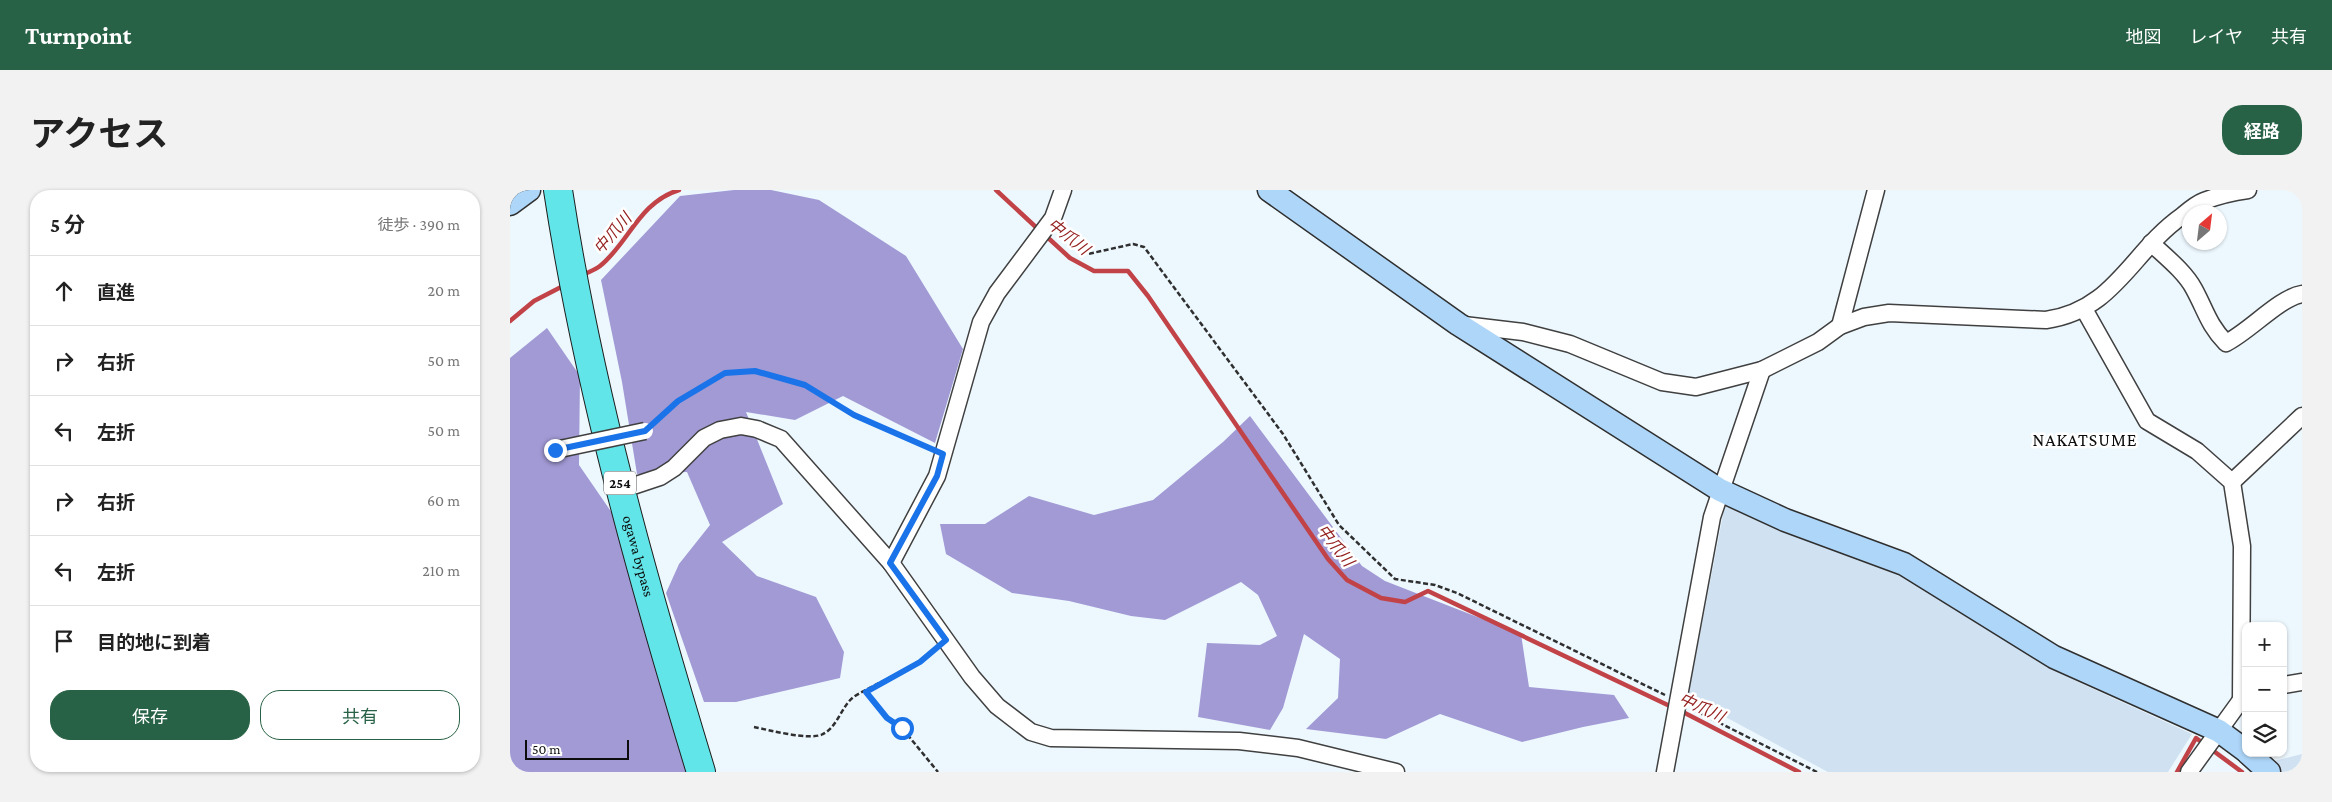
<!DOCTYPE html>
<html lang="ja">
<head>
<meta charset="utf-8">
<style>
	body { margin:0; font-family:"Crimson Pro","Noto Sans JP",serif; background:#f2f2f2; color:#222 }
	.controls { position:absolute; right:15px; bottom:15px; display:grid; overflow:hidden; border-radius:10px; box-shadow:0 1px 4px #0004 }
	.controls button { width:45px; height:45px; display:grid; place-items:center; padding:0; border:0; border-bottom:1px solid #e0e0e0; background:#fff; color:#222; font:25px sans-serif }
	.compass { position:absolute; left:1672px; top:15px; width:45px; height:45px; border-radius:50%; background:#fff; box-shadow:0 1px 4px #0004; rotate:28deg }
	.scale { position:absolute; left:15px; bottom:12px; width:104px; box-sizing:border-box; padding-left:5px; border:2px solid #0d0d0d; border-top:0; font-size:14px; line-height:18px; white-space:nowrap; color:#0d0d0d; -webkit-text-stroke:4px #fff; paint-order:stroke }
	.stop { position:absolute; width:15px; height:15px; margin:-11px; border:4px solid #1a73e8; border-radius:50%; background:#fff }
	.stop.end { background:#1a73e8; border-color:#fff; box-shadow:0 1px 5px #0008 }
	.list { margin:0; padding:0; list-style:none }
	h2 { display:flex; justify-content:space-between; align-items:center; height:65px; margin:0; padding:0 20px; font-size:21px }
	h2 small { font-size:16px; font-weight:400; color:#767676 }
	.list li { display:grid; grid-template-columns:32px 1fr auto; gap:15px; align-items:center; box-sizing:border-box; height:70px; padding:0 20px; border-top:1px solid #e0e0e0 }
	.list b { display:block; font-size:19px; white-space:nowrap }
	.list em { font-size:16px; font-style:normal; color:#767676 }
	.actions { display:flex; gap:10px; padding:15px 20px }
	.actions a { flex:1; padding:11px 0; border:1px solid #286246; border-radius:20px; text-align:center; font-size:18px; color:#286246 }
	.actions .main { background:#286246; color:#fff }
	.icon { flex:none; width:28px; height:28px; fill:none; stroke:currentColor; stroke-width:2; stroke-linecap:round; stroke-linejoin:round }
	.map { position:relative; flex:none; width:1792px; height:582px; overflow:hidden; border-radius:20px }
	header { display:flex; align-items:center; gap:30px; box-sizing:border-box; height:70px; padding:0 25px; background:#286246; color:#fff }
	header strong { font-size:24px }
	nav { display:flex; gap:28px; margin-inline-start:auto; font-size:18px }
	.intro { display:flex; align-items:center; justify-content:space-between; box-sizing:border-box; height:120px; padding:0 30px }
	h1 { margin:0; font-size:35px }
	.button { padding:12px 22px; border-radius:20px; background:#286246; color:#fff; font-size:18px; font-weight:700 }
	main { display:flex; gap:30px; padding:0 30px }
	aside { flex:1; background:#fff; border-radius:20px; box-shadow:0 1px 4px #0004 }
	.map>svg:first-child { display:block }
</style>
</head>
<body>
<header>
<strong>Turnpoint</strong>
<nav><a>地図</a><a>レイヤ</a><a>共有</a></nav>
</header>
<div class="intro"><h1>アクセス</h1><a class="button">経路</a></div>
<main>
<aside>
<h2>5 分<small>徒歩 · 390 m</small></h2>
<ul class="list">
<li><svg class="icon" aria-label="ahead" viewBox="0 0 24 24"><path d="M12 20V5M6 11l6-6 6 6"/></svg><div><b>直進</b></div><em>20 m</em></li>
<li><svg class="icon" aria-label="right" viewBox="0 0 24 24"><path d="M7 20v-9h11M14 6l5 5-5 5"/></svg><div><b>右折</b></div><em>50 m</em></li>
<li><svg class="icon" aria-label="left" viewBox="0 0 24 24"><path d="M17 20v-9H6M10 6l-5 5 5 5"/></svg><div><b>左折</b></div><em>50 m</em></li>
<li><svg class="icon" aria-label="right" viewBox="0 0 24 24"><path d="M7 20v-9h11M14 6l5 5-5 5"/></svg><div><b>右折</b></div><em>60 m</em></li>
<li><svg class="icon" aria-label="left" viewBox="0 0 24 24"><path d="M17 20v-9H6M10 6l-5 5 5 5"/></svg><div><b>左折</b></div><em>210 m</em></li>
<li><svg class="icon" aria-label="arrive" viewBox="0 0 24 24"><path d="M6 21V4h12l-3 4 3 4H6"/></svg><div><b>目的地に到着</b></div></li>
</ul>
<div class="actions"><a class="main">保存</a><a>共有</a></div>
</aside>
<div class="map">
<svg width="1792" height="582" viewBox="0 0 1792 582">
	<rect width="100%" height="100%" fill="#edf8fe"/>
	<g fill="#d0e1f1">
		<polygon points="1216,309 1394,383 1521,467 1568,492 1682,544 1658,582 1318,582 1178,507"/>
		<polygon points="1792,564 1792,582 1771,582 1764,571"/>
	</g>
	<g fill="#a19ad5">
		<polygon points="224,0 261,0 309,10 396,66 453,159 425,253 333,206 285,230 236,222 273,314 212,352 247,386 306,407 334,462 330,488 226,512 194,512 156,403 169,374 200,335 177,282 127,284 112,192 91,90 170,6"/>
		<polygon points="37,138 70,186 69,275 111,336 182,582 0,582 0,168"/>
		<polygon points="740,226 852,376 875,391 1011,444 1019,497 1104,505 1119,528 1073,537 1012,552 930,524 876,549 796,539 828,508 830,469 794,444 773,518 760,540 688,527 697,453 750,455 767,446 748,405 731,392 655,430 621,426 559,411 502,403 436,364 430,334 475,334 519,306 584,325 643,310 713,252"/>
	</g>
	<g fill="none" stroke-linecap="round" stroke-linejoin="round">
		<g stroke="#c24347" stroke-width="4.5">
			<polyline points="486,0 529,40"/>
			<polyline points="535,45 560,68 584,81 618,81 638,106 818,369 837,390 871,408 895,412 918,401 1164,518"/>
			<path d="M73,85C78,82 85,80 90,76C118,54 129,12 169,0"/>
			<polyline points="0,131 24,111 55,95"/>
			<polyline points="1171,521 1289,582"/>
			<polyline points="1667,582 1686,548 1732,582"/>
		</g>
		<defs>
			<g id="street">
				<path d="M1641,53C1656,67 1675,82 1684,99C1696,121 1698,134 1716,153C1740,141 1769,108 1792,104"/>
				<polyline points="1574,119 1637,231 1687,261 1722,292 1732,356 1731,510"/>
				<path d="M954,135L1013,142L1060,154L1152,192L1186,197L1252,180L1308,152L1330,136L1354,127L1379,123L1536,130C1605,120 1621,62 1672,26C1678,21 1686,14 1694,11C1707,6 1723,2 1738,0"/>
				<polyline points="1330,136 1366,0"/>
				<polyline points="1722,292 1792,226"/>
				<polyline points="111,300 150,287 164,278 194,248 210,240 231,236 247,239 271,249 381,373 462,487 487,516 521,542 541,548 729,551 788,558 886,582"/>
				<polyline points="381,373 427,286 471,132 487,103 543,28 553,0"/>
				<polyline points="1773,495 1792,492"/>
				<polyline points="1155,582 1202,327 1252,180"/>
				<polyline points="1679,582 1731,510 1736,509"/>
			</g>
			<g id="secondary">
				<polyline points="759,0 948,134 1210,300 1275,330 1394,374 1544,467 1709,541 1736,561"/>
				<polyline points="0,14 19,0"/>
				<polyline points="1738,563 1759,582"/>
			</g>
			<g id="highway">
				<path id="s1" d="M48,0C78,197 133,391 191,582"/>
			</g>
		</defs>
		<use href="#street" stroke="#404040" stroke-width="19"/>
		<use href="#secondary" stroke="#2f2f2f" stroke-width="25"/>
		<use href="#highway" stroke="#1e1e1e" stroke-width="30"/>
		<g stroke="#2f2f2f" stroke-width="2.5" stroke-dasharray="5 2.5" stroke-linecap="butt">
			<polyline points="552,39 567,57 578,64 623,54 634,57 773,244 829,335 885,389 925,395 947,403 1155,505"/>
			<polyline points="145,232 168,211 215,183 245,181 295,195 344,225 419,258"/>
			<polyline points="356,502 377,528 392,538 428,582"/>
			<polyline points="1182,519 1307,582"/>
			<path d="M244,537C259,540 301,551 313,544C328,537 332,514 345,506C372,490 401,480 425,459"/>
		</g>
		<use href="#street" stroke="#fff" stroke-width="16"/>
		<use href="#secondary" stroke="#aed6f8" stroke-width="22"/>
		<use href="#highway" stroke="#61e5e8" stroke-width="28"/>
		<defs>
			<polyline id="street-bridge" points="45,260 135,241"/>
		</defs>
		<use href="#street-bridge" stroke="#404040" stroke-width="19" stroke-linecap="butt"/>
		<use href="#street-bridge" stroke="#fff" stroke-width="16"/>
	</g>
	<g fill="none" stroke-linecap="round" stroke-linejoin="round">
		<polyline stroke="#1a73e8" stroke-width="6" points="45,260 135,241 168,211 215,183 245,181 295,195 344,225 433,264 427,286 380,373 436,450 410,472 356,502 377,528 392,538"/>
	</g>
	<g text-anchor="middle" stroke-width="5" stroke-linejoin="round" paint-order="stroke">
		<rect fill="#fff" stroke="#565656" stroke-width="1" x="94" y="281.5" width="32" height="23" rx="4"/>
		<g font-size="14" font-weight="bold" fill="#0d0d0d">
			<text x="110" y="298">254</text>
		</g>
		<g font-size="15" fill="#0d0d0d" stroke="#fff">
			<text dy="5" stroke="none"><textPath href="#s1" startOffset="375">ogawa bypass</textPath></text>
		</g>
		<g font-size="16" font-style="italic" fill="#942120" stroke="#fff">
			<text transform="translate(102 43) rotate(-49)" y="6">中爪川</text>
			<text transform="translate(559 46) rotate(38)" y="6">中爪川</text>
			<text transform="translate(826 355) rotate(52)" y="6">中爪川</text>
			<text transform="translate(1192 517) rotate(25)" y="6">中爪川</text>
		</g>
		<g font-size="18" letter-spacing="1" fill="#0d0d0d" stroke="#fff">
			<text x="1575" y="256">NAKATSUME</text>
		</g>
	</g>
</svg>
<div class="controls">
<button>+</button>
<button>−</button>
<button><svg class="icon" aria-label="layers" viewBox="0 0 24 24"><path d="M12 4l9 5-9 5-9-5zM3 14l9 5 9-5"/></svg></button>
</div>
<svg class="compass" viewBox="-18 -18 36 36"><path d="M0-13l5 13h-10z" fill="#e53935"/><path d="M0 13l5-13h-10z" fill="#767676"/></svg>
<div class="scale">50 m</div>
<div class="stop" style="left:392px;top:538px"></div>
<div class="stop end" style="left:45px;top:260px"></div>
</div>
</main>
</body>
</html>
